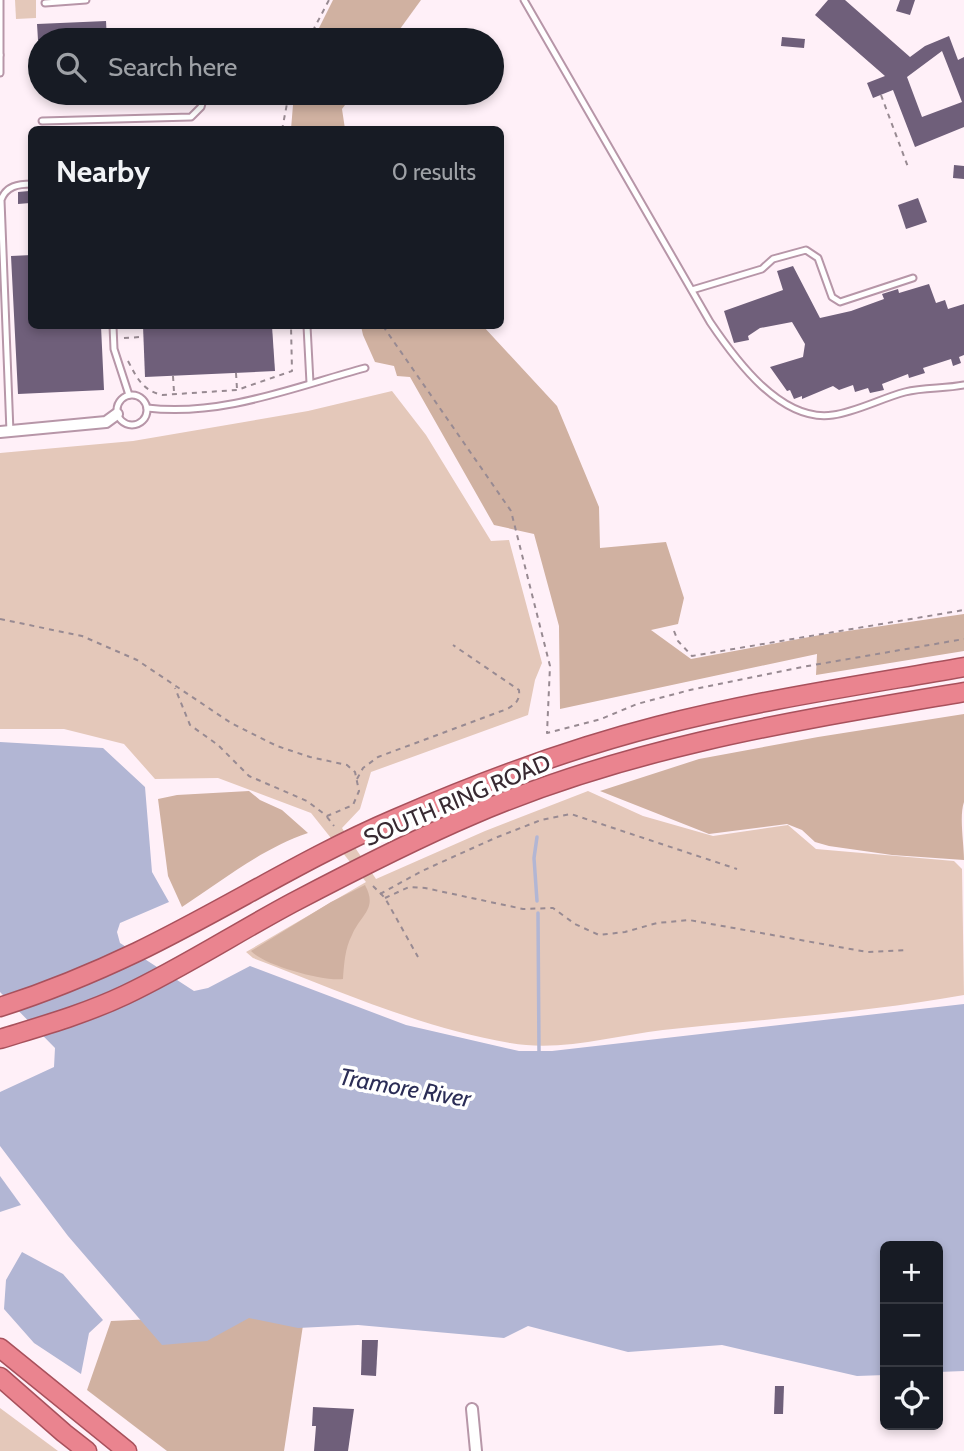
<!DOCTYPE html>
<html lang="en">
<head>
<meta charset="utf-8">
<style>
	body { margin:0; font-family:Cabin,sans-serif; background:#242831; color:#f1f3f6 }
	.controls { position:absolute; right:21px; bottom:21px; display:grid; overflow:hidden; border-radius:10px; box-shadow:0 4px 10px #0003 }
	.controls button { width:63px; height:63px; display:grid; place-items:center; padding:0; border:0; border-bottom:2px solid #363941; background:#171b24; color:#f1f3f6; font:35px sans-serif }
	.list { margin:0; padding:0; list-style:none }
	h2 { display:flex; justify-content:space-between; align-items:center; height:91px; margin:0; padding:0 28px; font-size:30px }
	h2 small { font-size:23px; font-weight:400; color:#9ea1a6 }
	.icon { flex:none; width:38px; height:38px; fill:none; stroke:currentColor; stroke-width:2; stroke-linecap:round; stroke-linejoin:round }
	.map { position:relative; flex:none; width:964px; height:1451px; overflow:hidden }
	.search { position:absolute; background:#171b24; box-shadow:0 4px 10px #0003; left:28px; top:28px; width:476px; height:77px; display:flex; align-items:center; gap:18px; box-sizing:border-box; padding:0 24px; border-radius:38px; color:#9ea1a6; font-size:26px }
	.panel { position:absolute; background:#171b24; box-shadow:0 4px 10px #0003; left:28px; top:126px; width:476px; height:203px; border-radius:10px }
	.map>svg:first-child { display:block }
</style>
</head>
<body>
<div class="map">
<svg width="964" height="1451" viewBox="0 0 964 1451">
	<rect width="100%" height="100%" fill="#fff0f8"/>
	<g fill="#e4c8ba">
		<polygon points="15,0 36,0 36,18 16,19"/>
		<path d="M392,391L426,435L491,541L509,540L542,663L535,680L528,715L371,772L360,809L342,828L376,879L485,831L588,791L643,816L713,836L788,825L816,849L954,861L962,869L964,995C864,1013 764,1019 663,1030C613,1036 561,1052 510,1043C421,1028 337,990 253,958L246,952L366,882L311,813L218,778L155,779L124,744L64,729H0V453L133,441L308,411Z"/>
		<polygon points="0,1408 58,1451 0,1451"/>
	</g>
	<g fill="#d0b1a1">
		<polygon points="333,0 421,0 392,40 313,40"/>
		<polygon points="294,93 354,93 342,109 345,129 291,129"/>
		<polygon points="361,326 483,326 557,406 599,507 600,548 666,542 684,598 678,624 651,630 691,659 820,635 964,614 964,651 816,675 817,654 560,709 559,626 534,534 494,525 410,377 397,376 394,366 375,362 363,335"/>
		<path d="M964,714V802C959,816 964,844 964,860L892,855L829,846L815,842L802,830L787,824L709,834L600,791L699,759L818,737Z"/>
		<path d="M249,791L260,800L282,810L308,833C261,849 223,880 182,907L168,876L158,799L177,795Z"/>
		<path d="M365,885C378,909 361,914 352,935C345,948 344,964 343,979C324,982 263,965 251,951L331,902Z"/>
		<polygon points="305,1312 284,1451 167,1451 87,1390 111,1321"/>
	</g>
	<g fill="#b2b6d4">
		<polygon points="0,742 103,748 145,787 152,872 169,902 120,923 117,932 120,943 194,991 208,988 250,966 406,1025 519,1051 552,1051 964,1004 964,1371 938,1372 938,1246 885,1246 885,1375 857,1376 722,1345 628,1352 528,1326 504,1338 358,1325 298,1328 249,1318 207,1341 162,1345 68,1236 0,1146 0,1092 54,1067 55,1048 0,992"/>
		<polygon points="0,1176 21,1205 0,1212"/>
		<polygon points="22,1252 63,1274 103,1320 89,1333 81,1374 34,1343 4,1309 6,1280"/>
	</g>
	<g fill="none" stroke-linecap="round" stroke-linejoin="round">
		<g stroke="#b2b6d4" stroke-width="3.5">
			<polyline points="537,837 534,858 537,901"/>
			<polyline points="538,913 539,1051"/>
		</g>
	</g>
	<g fill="#6f5f7a" fill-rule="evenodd">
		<path d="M828,0H845L910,57L925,46L949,36L958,60L964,57V127L915,147L893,90L873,98L867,83L885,76L815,15ZM942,51L962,102L922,117L907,77Z"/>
		<polygon points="900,0 915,0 910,15 896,11"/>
		<polygon points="106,21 107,40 38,40 37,24"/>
		<polygon points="782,37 805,39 804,48 781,46"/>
		<polygon points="954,165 964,166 964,179 953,178"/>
		<polygon points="29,191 30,203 18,204 18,192"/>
		<polygon points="918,198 927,222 906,229 898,205"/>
		<polygon points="32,255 32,326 101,326 104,390 18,394 11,256"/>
		<polygon points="793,266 820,318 851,311 884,299 882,294 898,289 899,293 929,284 936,303 945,300 948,309 964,304 964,355 959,357 961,363 953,366 951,359 923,368 925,373 909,378 908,374 882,384 884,390 870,393 868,388 855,392 853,385 839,390 833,386 802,399 802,396 794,399 790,390 787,391 770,367 803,357 805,344 792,322 760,328 748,336 749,340 734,343 724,311 783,290 777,271"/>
		<polygon points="143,326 272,326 275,371 145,377"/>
		<polygon points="362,1340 378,1340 376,1376 361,1375"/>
		<polygon points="775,1386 784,1386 783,1414 774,1414"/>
		<polygon points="313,1407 354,1409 348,1451 314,1451 316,1426 312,1426"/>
	</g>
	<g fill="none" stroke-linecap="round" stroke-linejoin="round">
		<defs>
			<g id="service">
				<path d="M524,0L710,322C735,359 781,423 833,415C856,412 882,398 905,392C924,387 945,389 964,385"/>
				<polyline points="45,3 86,0"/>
				<polyline points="209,34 209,40"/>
				<polyline points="0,55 0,0"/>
				<polyline points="0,73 0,55"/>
				<polyline points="42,121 191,117 201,107 205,93"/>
				<polyline points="692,290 762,269 773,259 806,250 818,258 832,297 840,302 913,278"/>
				<polyline points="113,326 114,349 129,395"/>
				<polyline points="307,326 310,383"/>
				<circle cx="132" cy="410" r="15"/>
				<path d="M147,408C222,417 294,387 365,368"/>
				<path d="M10,432L1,200C6,186 18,184 32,184"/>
			</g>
			<g id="minor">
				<polyline points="0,432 106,422 117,414"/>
				<polyline points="472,1409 476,1451"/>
			</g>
			<g id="trunk">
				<path d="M0,1007C47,992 93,973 137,952C224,910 306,857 395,819C480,782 568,749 658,726C759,700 862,685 964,667"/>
				<path d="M0,1039C42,1026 85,1014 125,995C182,968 236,933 292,903C351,872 411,841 472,815C632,746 794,721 964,692"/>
				<polyline points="0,1348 127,1451"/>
				<polyline points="0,1377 64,1433 87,1451"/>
			</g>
		</defs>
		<use href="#service" stroke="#b796a8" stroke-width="9"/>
		<use href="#minor" stroke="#b796a8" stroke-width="14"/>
		<use href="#trunk" stroke="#a8515c" stroke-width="21"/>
		<g stroke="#988a92" stroke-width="2" stroke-dasharray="5 5" stroke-linecap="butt">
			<polyline points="308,40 329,0"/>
			<polyline points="881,95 908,167"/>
			<polyline points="282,130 289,93"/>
			<polyline points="383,326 511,511 550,666 547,733 601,719 637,704 690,690 802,667 964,639"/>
			<polyline points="124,338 141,337"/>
			<path d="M128,361C137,378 142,390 162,395L237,390L292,371L291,326"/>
			<polyline points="236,373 237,389"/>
			<polyline points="173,376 174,392"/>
			<polyline points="0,619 82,636 137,660 231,723 277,746 310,757 347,765 355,772 359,791 353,805 327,816 307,801 249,776 218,745 190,725 175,688"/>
			<polyline points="674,631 678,641 692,656 964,610"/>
			<path d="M357,779L363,768L378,757L507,709C516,704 520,700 519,690L453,645"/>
			<polyline points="327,817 334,826"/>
			<polyline points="373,886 385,898 418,957"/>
			<polyline points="380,894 422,871 495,838 541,820 571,814 737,869"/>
			<polyline points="385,898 409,887 425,888 523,909 553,908 575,924 599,935 625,932 657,923 689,920 867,952 906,950"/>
		</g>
		<use href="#service" stroke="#fff" stroke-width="5"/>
		<use href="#minor" stroke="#fff" stroke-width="10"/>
		<use href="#trunk" stroke="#ea848f" stroke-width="18"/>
	</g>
	<g text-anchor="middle" stroke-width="7" stroke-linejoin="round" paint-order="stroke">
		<g font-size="23" fill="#382a32" stroke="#fff">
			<text transform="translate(457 800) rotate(-23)" y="8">SOUTH RING ROAD</text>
		</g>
		<g font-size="24" font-style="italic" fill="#2b2d56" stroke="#fff">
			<text transform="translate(405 1088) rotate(10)" y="8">Tramore River</text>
		</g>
	</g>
</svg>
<div class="controls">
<button>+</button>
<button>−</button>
<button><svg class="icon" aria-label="locate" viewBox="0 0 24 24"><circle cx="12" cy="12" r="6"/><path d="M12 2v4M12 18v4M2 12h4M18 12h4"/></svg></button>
</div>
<div class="search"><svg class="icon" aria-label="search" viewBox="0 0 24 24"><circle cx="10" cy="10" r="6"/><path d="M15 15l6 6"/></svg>Search here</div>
<section class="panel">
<h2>Nearby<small>0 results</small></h2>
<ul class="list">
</ul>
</section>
</div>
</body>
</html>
